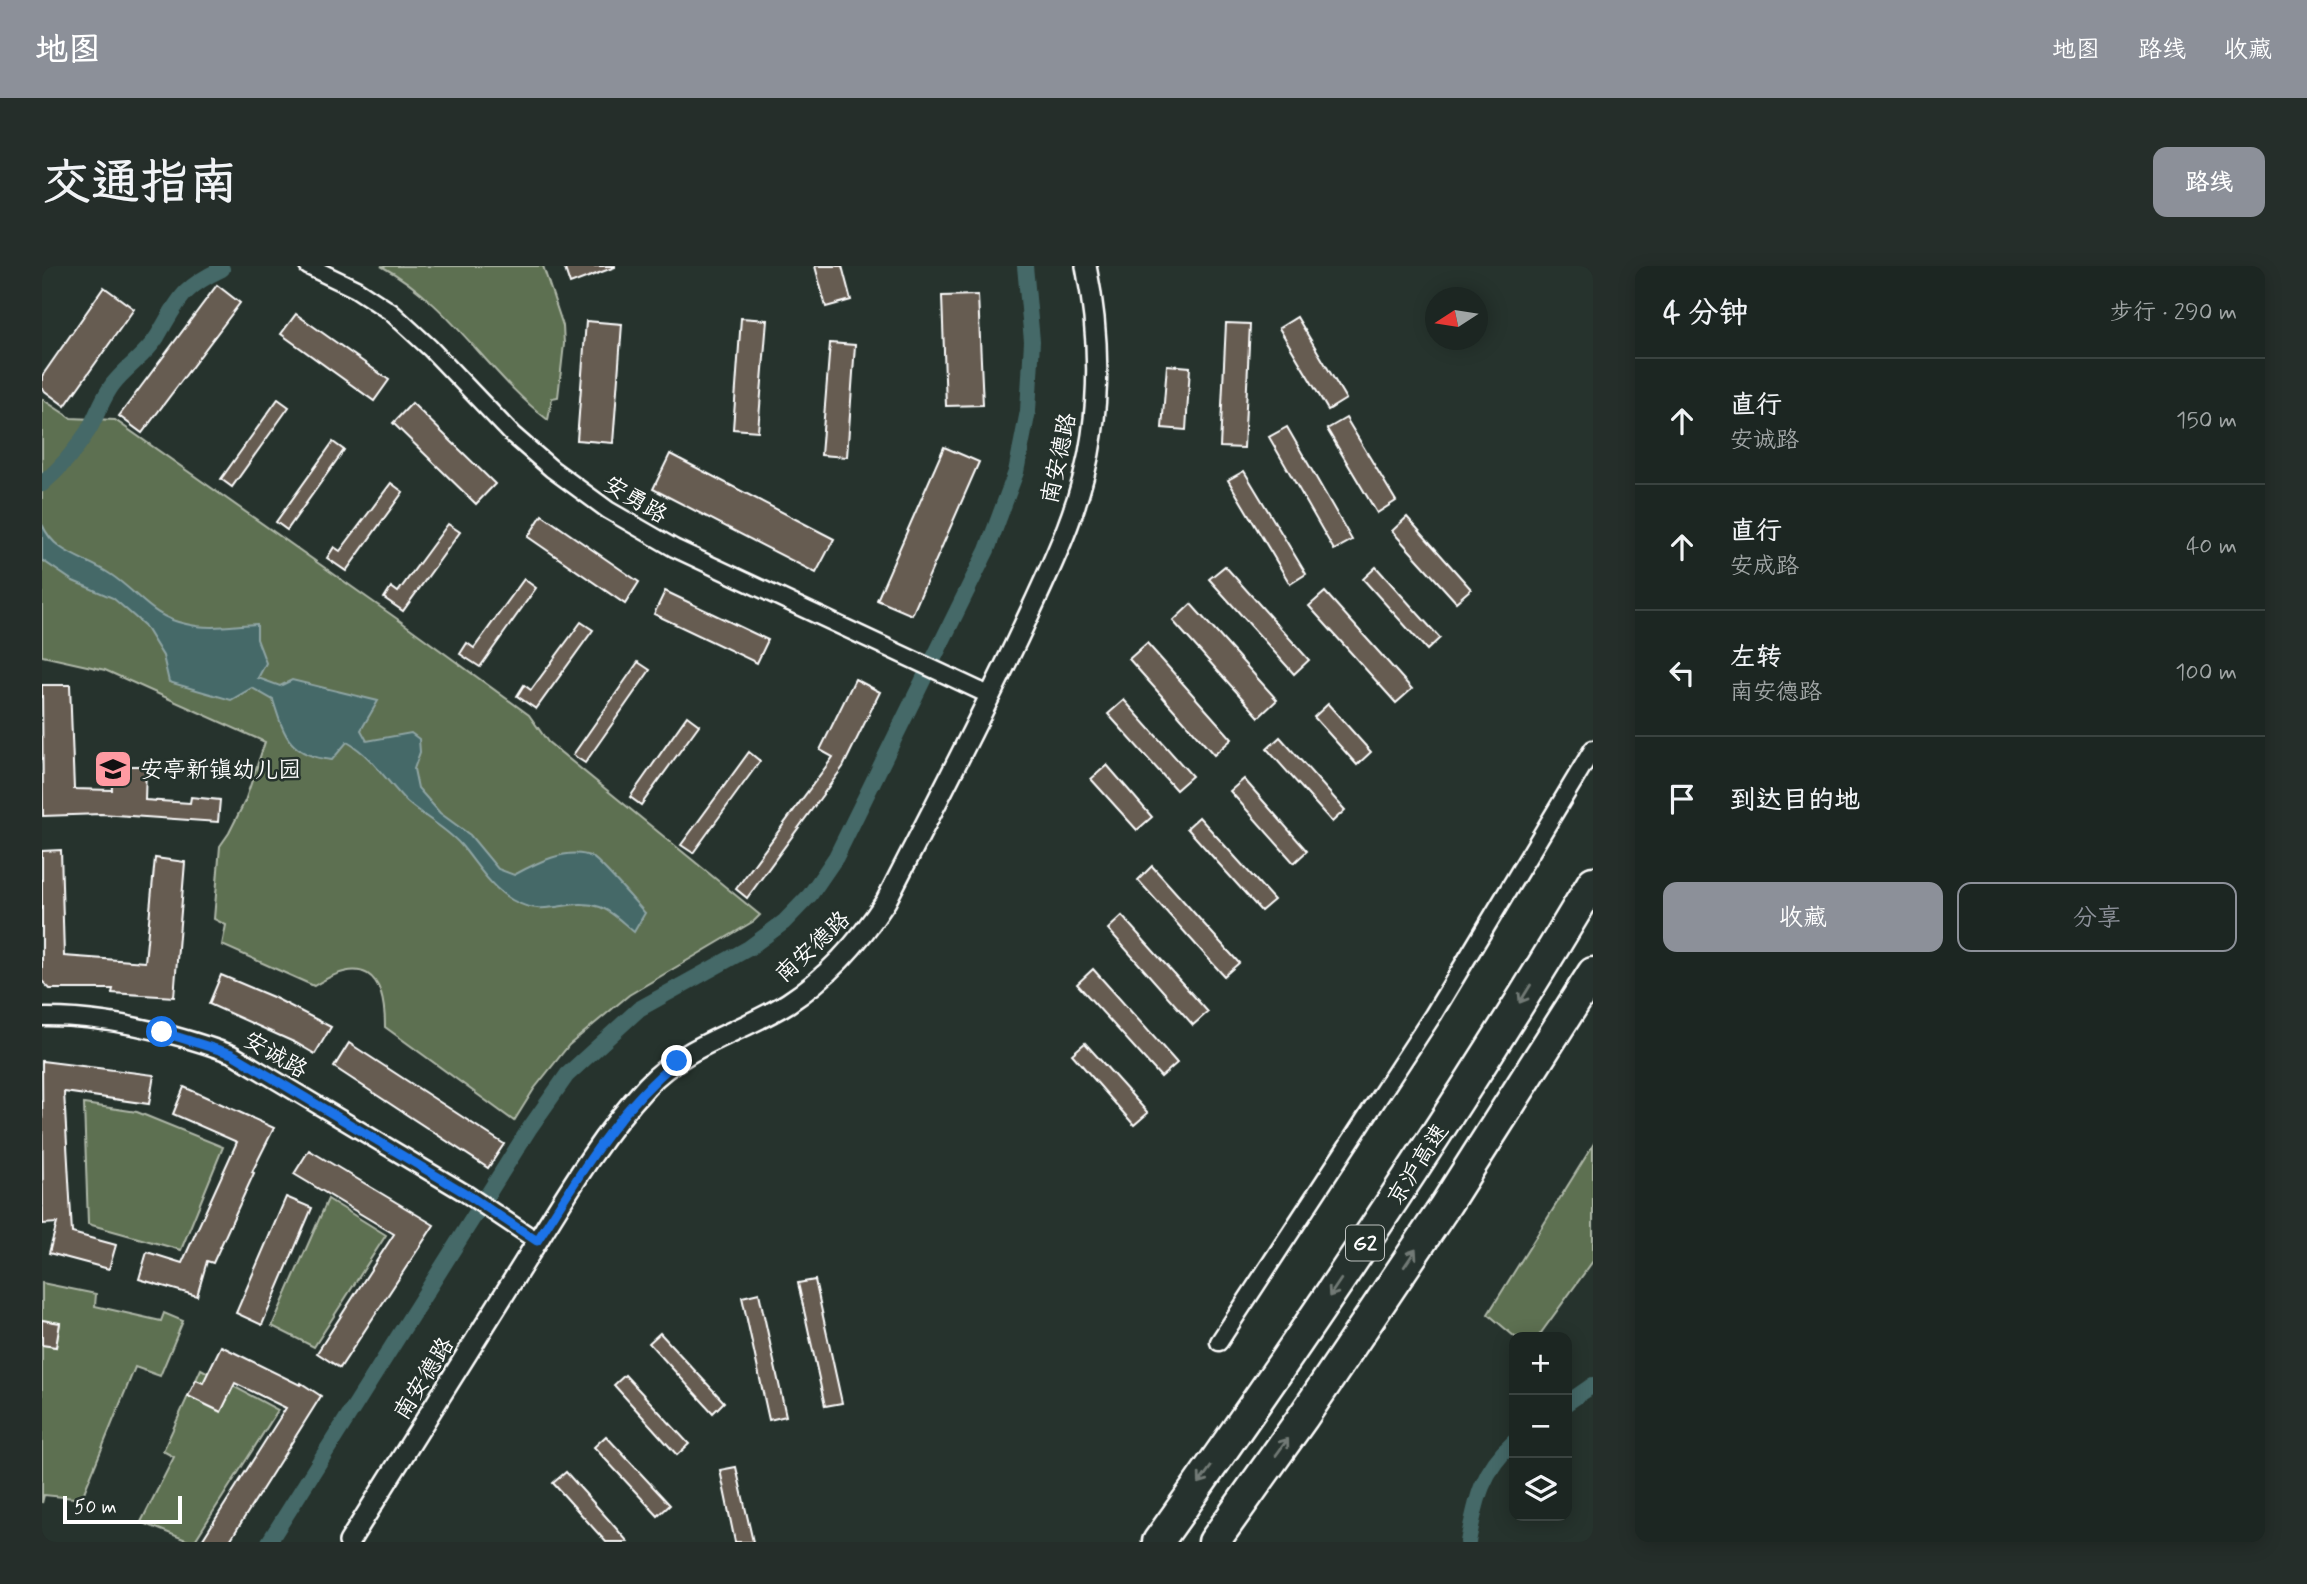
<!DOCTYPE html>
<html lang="zh">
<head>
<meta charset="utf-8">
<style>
	body { margin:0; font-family:Mynerve,"LXGW WenKai TC",sans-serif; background:#252e2a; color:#f1f3f6 }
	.controls { position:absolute; right:21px; bottom:21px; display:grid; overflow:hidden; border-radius:14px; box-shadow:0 4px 18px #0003 }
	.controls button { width:63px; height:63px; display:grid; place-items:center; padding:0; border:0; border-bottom:2px solid #3a4340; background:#1c2622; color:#f1f3f6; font:35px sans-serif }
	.compass { position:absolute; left:1383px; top:21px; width:63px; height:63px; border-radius:50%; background:#1c2622; box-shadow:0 4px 18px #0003; rotate:258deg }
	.scale { position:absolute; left:21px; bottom:18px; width:119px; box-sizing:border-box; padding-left:7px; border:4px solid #fff; border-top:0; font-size:19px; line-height:24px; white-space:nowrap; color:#fff; -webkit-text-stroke:5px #26332d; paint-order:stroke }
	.stop { position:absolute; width:21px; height:21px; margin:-16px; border:5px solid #1a73e8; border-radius:50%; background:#fff }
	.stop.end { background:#1a73e8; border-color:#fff; box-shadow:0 2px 7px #0008 }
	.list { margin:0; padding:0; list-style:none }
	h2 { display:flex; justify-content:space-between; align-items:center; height:91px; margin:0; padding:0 28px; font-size:30px }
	h2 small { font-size:23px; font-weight:400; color:#a0a5a5 }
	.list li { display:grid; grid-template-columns:46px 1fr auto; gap:21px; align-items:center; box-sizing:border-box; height:126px; padding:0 28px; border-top:2px solid #3a4340 }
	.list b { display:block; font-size:26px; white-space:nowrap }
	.list p { margin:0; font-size:23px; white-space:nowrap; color:#a0a5a5 }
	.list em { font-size:23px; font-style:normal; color:#a0a5a5 }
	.actions { display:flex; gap:14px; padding:21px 28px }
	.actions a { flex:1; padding:16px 0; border:2px solid #8c9099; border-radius:14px; text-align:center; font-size:24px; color:#8c9099 }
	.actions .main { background:#8c9099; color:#fff }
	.icon { flex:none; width:38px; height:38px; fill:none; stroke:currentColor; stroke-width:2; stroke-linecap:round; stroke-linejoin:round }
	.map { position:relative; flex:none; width:1551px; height:1276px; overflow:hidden; border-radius:14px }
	header { display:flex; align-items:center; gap:42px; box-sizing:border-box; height:98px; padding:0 35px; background:#8c9099; color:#fff }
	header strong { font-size:33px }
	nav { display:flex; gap:38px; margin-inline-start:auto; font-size:24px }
	.intro { display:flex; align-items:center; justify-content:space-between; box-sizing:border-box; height:168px; padding:0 42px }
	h1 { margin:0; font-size:49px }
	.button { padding:18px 32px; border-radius:14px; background:#8c9099; color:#fff; font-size:24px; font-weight:700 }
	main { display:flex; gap:42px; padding:0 42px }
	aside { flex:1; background:#1c2622; border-radius:14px; box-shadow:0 4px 18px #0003 }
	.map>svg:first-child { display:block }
</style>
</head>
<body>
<header>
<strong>地图</strong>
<nav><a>地图</a><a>路线</a><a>收藏</a></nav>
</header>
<div class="intro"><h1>交通指南</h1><a class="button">路线</a></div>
<main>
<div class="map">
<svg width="1551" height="1276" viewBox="0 0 1551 1276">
	<rect width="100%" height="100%" fill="#26332d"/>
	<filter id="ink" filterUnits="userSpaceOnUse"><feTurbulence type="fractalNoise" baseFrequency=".0143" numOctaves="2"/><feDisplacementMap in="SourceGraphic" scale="14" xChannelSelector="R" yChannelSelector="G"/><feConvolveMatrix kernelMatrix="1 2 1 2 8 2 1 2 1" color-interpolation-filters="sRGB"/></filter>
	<g filter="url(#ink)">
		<g fill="#5d6f51" stroke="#aeb7a8" stroke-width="2">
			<path d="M339,0H501L521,60L522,78L516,131L510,132L506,154C445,107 408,37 339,0Z"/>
			<path d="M0,133L29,152L73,154L354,352L487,449L506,476L718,649L712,655L587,729L527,779L492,823L472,855L343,761C343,705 320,689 272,720L180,679L184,659L172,653L178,580L187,567L203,535L223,476L63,404L0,390Z"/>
			<polygon points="42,838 95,846 181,881 139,984 46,958"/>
			<polygon points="1551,879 1551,995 1496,1071 1473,1071 1446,1048"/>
			<polygon points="286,933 344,969 272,1081 230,1060"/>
			<polygon points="0,1017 54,1028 53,1040 119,1055 122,1047 141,1055 118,1110 93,1101 41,1229 32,1232 2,1229 0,1237 0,1079 14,1081 18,1057 0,1054"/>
			<polygon points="159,1103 236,1144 152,1276 149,1276 99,1256 132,1191 121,1185 146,1130 178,1146 187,1130 154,1114"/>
		</g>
		<path fill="#446968" stroke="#8fa5a4" stroke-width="2" d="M0,258C13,289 43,291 68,308C96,326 109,351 144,358C167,364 192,359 215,358V373L224,397L216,412L238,420L250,414L336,435L319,464L325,475L369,467L377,473L378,486L372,503L376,522L398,547L428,569L456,603L472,609C492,598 526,580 550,591C558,595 594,637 603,647L592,666C582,658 570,645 558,641C527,630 505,654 470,634C448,621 435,598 419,579C404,562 382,551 365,536C345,516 330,490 305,476L290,494C247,490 242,469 231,434L210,422L189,434L127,416L121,390L102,359L71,332L31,315L0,294Z"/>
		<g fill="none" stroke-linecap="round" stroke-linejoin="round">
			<g stroke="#446968" stroke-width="16">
				<path d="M0,218C18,203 33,185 46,165C55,150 60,132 71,118C84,101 104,89 115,71C137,34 139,22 180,3"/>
				<polyline points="1525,1137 1551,1119"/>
				<polyline points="227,1276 487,863 525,809 597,743 707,682 742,656 768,629 794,591 945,284 974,206 986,145 990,75 983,0"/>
				<path d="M1426,1276C1434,1235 1439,1205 1472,1176"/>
			</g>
		</g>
		<g fill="#665b51" stroke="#fff" stroke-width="2">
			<polygon points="522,0 573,0 573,1 528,18"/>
			<polygon points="773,0 800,0 809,34 784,41"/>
			<polygon points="175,19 198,37 100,167 77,150"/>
			<polygon points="62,21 92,43 23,140 0,123 0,110"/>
			<polygon points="936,29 941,139 904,140 900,30"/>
			<polygon points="254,48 347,114 332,135 239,68"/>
			<polygon points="1255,51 1304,133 1286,144 1237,62"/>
			<polygon points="699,52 725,54 716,165 691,163"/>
			<polygon points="544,55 580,58 571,177 535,174"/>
			<polygon points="1184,57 1208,58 1202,182 1178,181"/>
			<polygon points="788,77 813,79 805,191 779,189"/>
			<polygon points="1125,99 1148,101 1144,164 1120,162"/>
			<polygon points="236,133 247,141 190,221 179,213"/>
			<polygon points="370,137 453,218 434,238 351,157"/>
			<polygon points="1304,152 1354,235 1335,247 1285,163"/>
			<polygon points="1245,161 1310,274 1292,284 1227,171"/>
			<polygon points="291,176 302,184 245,264 234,256"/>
			<polygon points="902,181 937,196 870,349 835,334"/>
			<polygon points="628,188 792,273 774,307 611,223"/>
			<polygon points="1202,205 1264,308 1248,318 1186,214"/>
			<polygon points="349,217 361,226 304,305 285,292 292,281 298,285"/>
			<polygon points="500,249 597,316 583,338 486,271"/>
			<polygon points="1365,251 1429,323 1414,336 1350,265"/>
			<polygon points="406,258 418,266 361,345 342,332 349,321 356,326"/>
			<polygon points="1183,300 1267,394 1252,408 1167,313"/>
			<polygon points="1334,301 1398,372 1385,384 1321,313"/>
			<polygon points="482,313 494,322 438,401 418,388 425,377 432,382"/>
			<polygon points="623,325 726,374 715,397 612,348"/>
			<polygon points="1283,326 1370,423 1354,437 1267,340"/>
			<polygon points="1149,338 1235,434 1217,451 1131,355"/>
			<polygon points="539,356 551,364 494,443 475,430 482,419 489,424"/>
			<polygon points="1105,377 1190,473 1172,489 1087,393"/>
			<polygon points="596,396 608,404 543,497 531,489"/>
			<polygon points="813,413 838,426 801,501 705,632 694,623 791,491 778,484"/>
			<polygon points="0,419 28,419 32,523 70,524 69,500 104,500 103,534 148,537 149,531 178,534 176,556 59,548 1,550"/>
			<polygon points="1082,434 1150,510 1134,524 1066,448"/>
			<polygon points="1286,438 1329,486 1315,499 1272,451"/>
			<polygon points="645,450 657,459 599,539 588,531"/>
			<polygon points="1238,471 1303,544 1290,556 1225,483"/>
			<polygon points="707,486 718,495 651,587 639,579"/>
			<polygon points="1065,499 1110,551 1095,564 1049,513"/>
			<polygon points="1202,513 1265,585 1252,597 1188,525"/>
			<polygon points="1157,551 1232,634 1219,645 1145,562"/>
			<polygon points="19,584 22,690 103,696 113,592 143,596 132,731 70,727 71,723 8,723 0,715 0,585"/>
			<polygon points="1110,600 1197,697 1182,710 1096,614"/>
			<polygon points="1080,650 1166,746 1151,759 1066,663"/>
			<polygon points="1051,703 1135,797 1119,811 1035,718"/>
			<polygon points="179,709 231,731 289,761 273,788 254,777 167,738"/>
			<polygon points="307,777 462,878 446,902 292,801"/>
			<polygon points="1043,777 1106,847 1092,859 1030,788"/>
			<polygon points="0,795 112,809 107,838 22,826 30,967 74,979 67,1003 7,987 15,957 1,958"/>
			<polygon points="142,821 232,862 210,906 212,907 171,997 165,995 155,1030 97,1013 105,986 140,997 195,876 131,848"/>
			<polygon points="267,884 392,959 298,1102 275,1087 352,968 252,908"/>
			<polygon points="244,931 270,942 220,1059 194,1047"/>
			<polygon points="773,1014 800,1137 783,1140 756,1017"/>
			<polygon points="717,1027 744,1150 727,1154 700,1031"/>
			<polygon points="0,1054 18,1057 14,1081 0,1079"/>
			<polygon points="618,1067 682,1136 671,1147 607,1077"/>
			<polygon points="179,1080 258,1119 259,1117 279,1130 187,1276 159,1276 244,1142 193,1117 179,1146 146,1130 154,1114 161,1117"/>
			<polygon points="583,1109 647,1178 635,1189 572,1119"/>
			<polygon points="564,1170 628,1239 616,1250 552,1181"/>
			<polygon points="694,1201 709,1267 711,1276 693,1276 678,1204"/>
			<polygon points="524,1206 566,1253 586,1276 564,1276 554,1265 511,1217"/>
		</g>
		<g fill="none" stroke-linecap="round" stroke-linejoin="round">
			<defs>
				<g id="minor">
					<polyline points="266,0 314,23 349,46 388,82 471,169 510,203 566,244 632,282 949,430"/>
					<path d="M0,751C65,750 129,766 190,788L423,927L495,975"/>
					<polyline points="1177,1076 1391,749 1551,483"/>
				</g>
				<path id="tertiary" d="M307,1276C362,1188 418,1099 473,1011C514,946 552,877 605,820C643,779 700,766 746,737C786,711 818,675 844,635C891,543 939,452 982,359C1010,299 1041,236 1050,169C1058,114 1055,54 1044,0"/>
				<g id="motorway">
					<path d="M1116,1276C1269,1061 1416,843 1551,616"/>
					<polyline points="1172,1276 1261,1151 1401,943 1551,707"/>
				</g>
			</defs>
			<use href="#minor" stroke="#fff" stroke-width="21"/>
			<use href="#tertiary" stroke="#fff" stroke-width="24"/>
			<use href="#motorway" stroke="#fff" stroke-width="35"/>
			<use href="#minor" stroke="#26332d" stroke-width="16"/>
			<use href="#tertiary" stroke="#26332d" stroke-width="19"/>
			<use href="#motorway" stroke="#26332d" stroke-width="30"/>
		</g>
		<defs><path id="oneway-shaft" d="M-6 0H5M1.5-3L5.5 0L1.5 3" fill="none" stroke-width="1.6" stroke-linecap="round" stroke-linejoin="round" transform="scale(1.75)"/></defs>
		<g stroke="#727a76">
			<use href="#oneway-shaft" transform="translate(1483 728) rotate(122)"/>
			<use href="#oneway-shaft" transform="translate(1368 992) rotate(-56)"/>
			<use href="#oneway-shaft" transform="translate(1293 1022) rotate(124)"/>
			<use href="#oneway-shaft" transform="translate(1240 1181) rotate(-54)"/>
			<use href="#oneway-shaft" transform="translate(1163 1209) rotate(126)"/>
		</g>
	</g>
	<g fill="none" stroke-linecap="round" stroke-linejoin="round" filter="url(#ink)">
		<path stroke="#1a73e8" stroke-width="9" d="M120,766L190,788L423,927L495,975C537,910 574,845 635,795"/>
	</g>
	<defs>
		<symbol id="school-square" viewBox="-11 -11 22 22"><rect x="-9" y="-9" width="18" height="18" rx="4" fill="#ff9aa2" stroke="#26332d"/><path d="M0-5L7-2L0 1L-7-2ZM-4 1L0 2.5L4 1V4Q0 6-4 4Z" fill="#111"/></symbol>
	</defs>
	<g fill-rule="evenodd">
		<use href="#school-square" x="49" y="481" width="44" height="44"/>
	</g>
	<g text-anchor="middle" stroke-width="5" stroke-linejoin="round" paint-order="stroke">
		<rect fill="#26332d" stroke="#bec2c0" stroke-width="2" x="1304" y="959.5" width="38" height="35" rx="5"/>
		<g font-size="21" font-weight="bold" fill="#fff">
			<text x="1323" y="984">G2</text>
		</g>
		<g font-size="23" fill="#fff" stroke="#26332d">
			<text transform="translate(1016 192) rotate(-78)" y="8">南安德路</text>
			<text transform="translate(594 233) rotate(31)" y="8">安勇路</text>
			<text transform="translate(770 680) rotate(-43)" y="8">南安德路</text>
			<text transform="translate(234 788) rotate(30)" y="8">安诚路</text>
			<text transform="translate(1375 898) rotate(-57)" y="8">京沪高速</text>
			<text transform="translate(381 1112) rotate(-58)" y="8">南安德路</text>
		</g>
		<g font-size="23" fill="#fff" stroke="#26332d" text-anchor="start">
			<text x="98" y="511">安亭新镇幼儿园</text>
		</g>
	</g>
</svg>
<div class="controls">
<button>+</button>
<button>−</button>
<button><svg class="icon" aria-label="layers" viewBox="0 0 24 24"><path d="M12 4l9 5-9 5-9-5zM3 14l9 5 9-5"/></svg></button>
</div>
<svg class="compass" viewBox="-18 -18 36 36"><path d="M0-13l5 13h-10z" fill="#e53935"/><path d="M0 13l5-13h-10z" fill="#a0a5a5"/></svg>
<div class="scale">50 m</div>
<div class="stop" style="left:120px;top:766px"></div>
<div class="stop end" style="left:635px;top:795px"></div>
</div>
<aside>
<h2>4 分钟<small>步行 · 290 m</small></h2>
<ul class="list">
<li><svg class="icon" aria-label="ahead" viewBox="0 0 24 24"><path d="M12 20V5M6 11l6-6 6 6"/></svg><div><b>直行</b><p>安诚路</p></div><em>150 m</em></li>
<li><svg class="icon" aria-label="ahead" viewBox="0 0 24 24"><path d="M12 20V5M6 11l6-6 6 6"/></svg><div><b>直行</b><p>安成路</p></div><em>40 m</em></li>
<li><svg class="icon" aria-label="left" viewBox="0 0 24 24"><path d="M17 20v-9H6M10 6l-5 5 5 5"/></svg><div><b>左转</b><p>南安德路</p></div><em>100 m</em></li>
<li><svg class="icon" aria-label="arrive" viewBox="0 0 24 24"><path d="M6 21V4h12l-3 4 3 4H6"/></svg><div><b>到达目的地</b></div></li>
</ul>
<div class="actions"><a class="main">收藏</a><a>分享</a></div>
</aside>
</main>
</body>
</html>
